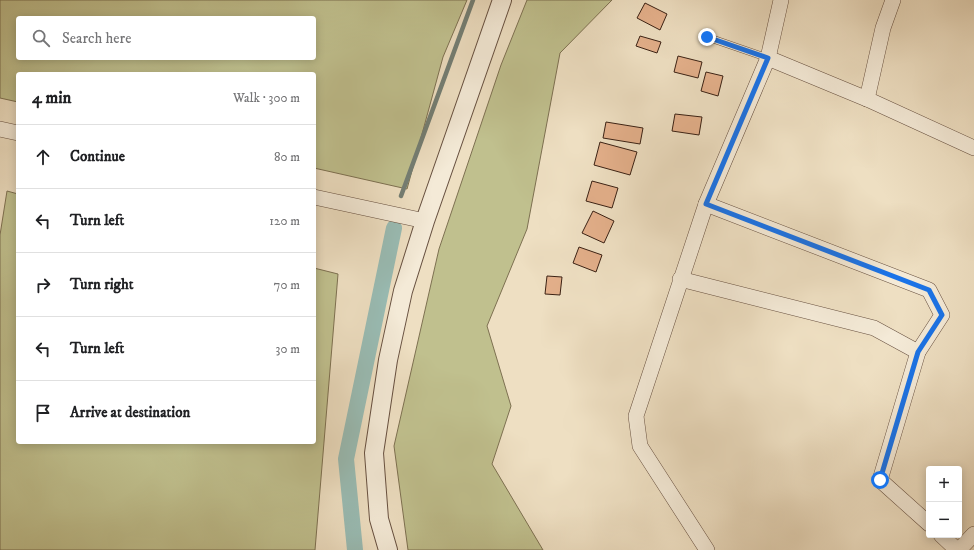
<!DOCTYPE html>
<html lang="en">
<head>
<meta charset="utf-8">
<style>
	body { margin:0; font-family:"IM FELL DW Pica",serif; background:#f2f2f2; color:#202124 }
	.controls { position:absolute; right:12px; bottom:12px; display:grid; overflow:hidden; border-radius:4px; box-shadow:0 2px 10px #0003 }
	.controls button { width:36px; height:36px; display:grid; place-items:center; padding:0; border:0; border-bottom:1px solid #e0e0e0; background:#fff; color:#202124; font:20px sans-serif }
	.stop { position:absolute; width:12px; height:12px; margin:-9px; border:3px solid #1a73e8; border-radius:50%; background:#fff }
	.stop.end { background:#1a73e8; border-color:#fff; box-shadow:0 1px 4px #0008 }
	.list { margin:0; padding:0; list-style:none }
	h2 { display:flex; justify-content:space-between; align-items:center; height:52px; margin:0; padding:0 16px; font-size:17px }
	h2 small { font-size:13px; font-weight:400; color:#757577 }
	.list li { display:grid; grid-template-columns:26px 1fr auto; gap:12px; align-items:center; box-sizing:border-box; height:64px; padding:0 16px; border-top:1px solid #e0e0e0 }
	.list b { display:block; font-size:15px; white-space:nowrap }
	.list em { font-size:13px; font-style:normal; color:#757577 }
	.icon { flex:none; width:22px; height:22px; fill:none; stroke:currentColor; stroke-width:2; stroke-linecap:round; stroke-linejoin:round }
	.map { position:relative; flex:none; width:974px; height:550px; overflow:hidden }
	.search { position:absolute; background:#fff; box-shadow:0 2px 10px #0003; left:16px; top:16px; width:300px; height:44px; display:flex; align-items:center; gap:10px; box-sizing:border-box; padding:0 14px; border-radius:4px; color:#757577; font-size:15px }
	.panel { position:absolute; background:#fff; box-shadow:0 2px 10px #0003; left:16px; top:72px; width:300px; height:372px; border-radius:4px }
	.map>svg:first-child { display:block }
</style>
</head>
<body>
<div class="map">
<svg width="974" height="550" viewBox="0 0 974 550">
	<rect width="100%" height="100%" fill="#eedfc2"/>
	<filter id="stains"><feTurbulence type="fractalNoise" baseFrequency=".005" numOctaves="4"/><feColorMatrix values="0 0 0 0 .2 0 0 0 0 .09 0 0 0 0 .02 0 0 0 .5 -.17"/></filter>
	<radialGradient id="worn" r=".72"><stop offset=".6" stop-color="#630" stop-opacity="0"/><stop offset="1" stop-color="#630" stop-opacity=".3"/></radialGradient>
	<g fill="#c0c08e" stroke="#7d7051" fill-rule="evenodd">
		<path d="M0,0H467L443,57L407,189L314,168V74H18V102L0,98ZM18,18H314V58H18Z"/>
		<polygon points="527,0 612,0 560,53 527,229 487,326 511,406 492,464 543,550 408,550 394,446 439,249 501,65"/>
		<polygon points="7,191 18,194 18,442 314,442 314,268 338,274 315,550 0,550 0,235"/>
	</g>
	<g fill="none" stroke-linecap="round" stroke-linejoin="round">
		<polyline stroke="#737e74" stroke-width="4.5" points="401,196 473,0"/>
		<polyline stroke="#99bcb4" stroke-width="16" points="355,550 346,459 394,228"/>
	</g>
	<g fill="#e4b08b" stroke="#3a2114">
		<polygon points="645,3 667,14 660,30 637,18"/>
		<polygon points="640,36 661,42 657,53 636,46"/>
		<polygon points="678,56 702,62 698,78 674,72"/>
		<polygon points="706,72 723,76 718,96 701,91"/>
		<polygon points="675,114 702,117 699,135 672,131"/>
		<polygon points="606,122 643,128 640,144 603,138"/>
		<polygon points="600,142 637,152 630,175 594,165"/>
		<polygon points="592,181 618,188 612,208 586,201"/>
		<polygon points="593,211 614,221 604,243 582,233"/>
		<polygon points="579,247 602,255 596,272 573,263"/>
		<polygon points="547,276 562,277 560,295 545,294"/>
	</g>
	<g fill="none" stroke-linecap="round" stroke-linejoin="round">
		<defs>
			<polyline id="service" points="707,37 768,58"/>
			<g id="minor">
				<polyline points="768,58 867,99 974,148"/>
				<polyline points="867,99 883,28 893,0"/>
				<polyline points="0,129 18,133"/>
				<polyline points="314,197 425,221"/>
				<polyline points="706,204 929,290 942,315 918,352 880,480 929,524"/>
				<polyline points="680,279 874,328 918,352"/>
				<polyline points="941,535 957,550"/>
				<polyline points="707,550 640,446 636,416 706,204 768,58 781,0"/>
				<polyline points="959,550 974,534"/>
			</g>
			<polyline id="tertiary" points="388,550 379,519 374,453 388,360 403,291 425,221 502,0"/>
		</defs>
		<use href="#service" stroke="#675040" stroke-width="8"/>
		<use href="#minor" stroke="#675040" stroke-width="16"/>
		<use href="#tertiary" stroke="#675040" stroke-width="20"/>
		<use href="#service" stroke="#f4ead7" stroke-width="7"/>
		<use href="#minor" stroke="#f4ead7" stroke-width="15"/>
		<use href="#tertiary" stroke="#f4ead7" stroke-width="18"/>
	</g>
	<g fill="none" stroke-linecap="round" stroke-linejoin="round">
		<polyline stroke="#1a73e8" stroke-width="5" points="707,37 768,58 706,204 929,290 942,315 918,352 880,480"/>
	</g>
	<rect width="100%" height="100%" filter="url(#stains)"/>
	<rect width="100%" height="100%" fill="url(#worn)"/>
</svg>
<div class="controls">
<button>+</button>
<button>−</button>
</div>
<div class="stop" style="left:880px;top:480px"></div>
<div class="stop end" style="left:707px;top:37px"></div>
<div class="search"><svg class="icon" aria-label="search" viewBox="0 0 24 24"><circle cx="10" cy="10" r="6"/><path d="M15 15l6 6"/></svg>Search here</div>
<section class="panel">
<h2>4 min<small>Walk · 300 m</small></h2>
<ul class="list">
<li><svg class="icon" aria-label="ahead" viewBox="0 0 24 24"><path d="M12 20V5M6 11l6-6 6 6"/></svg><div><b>Continue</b></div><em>80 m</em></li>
<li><svg class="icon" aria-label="left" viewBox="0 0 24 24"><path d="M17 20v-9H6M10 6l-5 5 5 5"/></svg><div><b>Turn left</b></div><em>120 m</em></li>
<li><svg class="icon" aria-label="right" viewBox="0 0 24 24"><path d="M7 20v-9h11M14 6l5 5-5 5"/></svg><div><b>Turn right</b></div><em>70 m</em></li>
<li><svg class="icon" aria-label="left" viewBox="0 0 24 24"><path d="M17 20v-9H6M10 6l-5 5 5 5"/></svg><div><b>Turn left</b></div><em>30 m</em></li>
<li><svg class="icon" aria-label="arrive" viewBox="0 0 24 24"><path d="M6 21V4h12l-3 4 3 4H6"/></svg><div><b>Arrive at destination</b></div></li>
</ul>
</section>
</div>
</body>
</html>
